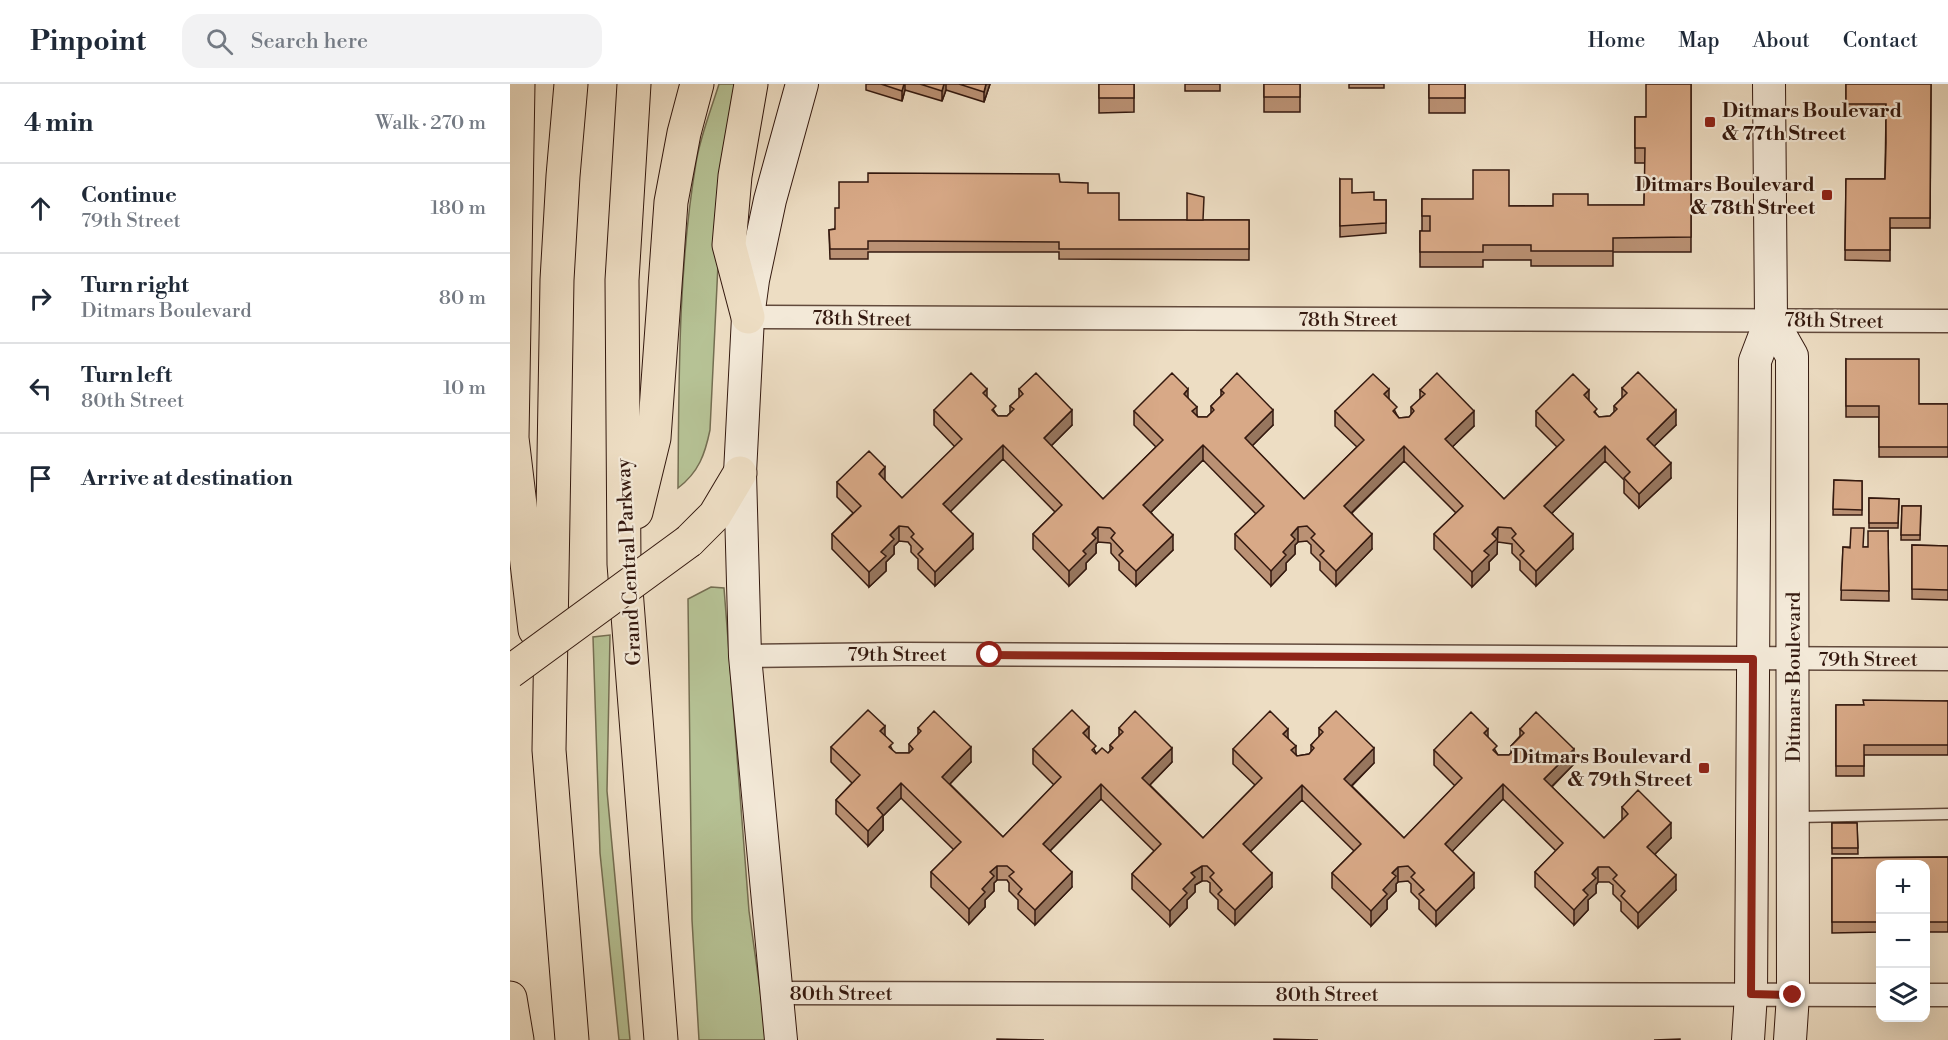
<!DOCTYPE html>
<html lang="en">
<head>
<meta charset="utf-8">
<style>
	body { margin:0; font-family:"Libre Bodoni",serif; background:#f2f2f3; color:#1f2937 }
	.controls { position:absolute; right:18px; bottom:18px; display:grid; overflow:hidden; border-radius:12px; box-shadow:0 6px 24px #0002 }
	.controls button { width:54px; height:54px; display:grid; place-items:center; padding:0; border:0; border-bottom:2px solid #e0e1e3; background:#fff; color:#1f2937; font:30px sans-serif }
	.stop { position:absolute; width:18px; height:18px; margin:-14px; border:4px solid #8f2418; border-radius:50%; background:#fff }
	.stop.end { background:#8f2418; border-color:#fff; box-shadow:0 2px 6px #0008 }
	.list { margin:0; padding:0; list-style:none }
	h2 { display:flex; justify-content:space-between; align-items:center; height:78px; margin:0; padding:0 24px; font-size:26px }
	h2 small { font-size:20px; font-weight:400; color:#747a83 }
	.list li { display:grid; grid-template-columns:39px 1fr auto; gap:18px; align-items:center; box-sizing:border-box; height:90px; padding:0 24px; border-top:2px solid #e0e1e3 }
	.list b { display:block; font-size:22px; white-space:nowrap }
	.list p { margin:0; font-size:20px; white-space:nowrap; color:#747a83 }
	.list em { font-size:20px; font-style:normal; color:#747a83 }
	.icon { flex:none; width:33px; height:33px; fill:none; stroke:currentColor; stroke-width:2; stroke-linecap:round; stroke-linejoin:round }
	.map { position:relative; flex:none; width:1438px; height:956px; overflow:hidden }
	header { display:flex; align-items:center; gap:36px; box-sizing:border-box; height:84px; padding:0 30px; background:#fff; border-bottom:2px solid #e0e1e3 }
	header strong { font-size:28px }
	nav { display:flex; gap:33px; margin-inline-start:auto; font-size:21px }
	.search { width:420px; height:54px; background:#f2f2f3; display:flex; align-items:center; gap:15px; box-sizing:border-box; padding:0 21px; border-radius:18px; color:#747a83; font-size:22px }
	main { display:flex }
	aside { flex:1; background:#fff }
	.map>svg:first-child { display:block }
</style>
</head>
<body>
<header>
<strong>Pinpoint</strong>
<div class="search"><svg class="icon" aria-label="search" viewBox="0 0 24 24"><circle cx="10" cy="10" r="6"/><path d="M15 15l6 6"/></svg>Search here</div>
<nav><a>Home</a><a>Map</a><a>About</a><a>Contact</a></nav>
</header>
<main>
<aside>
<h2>4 min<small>Walk · 270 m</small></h2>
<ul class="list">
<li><svg class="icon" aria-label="ahead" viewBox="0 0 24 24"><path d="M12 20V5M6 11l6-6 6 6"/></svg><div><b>Continue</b><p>79th Street</p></div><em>180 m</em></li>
<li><svg class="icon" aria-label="right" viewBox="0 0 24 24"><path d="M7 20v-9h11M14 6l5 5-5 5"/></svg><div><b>Turn right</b><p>Ditmars Boulevard</p></div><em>80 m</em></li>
<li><svg class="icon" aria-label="left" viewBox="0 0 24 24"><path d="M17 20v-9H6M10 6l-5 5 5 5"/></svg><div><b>Turn left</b><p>80th Street</p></div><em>10 m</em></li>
<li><svg class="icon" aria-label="arrive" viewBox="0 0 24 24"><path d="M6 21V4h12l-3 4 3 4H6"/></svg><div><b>Arrive at destination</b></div></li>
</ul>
</aside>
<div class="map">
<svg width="1438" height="956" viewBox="0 0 1438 956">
	<rect width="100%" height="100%" fill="#edddc3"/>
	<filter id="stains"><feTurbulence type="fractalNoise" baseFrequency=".00333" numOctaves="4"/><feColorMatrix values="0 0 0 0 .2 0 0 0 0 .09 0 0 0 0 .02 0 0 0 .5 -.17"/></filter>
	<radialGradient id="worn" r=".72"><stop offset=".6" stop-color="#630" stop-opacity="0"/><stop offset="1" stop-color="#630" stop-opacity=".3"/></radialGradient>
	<g fill="#b6c295" stroke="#756e52" stroke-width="1.5">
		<path d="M209,0H226L213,77L200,346C195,370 189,388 168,404C169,295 168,186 186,79C190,53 201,26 209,0Z"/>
		<polygon points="201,503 214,504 239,827 257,956 189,956 182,836 178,515"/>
		<polygon points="100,551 97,707 120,956 109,956 90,769 83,553"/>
	</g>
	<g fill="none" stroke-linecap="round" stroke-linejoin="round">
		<defs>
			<polyline id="lane" points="1287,733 1438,730"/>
			<g id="street">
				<polyline points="238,233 1438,237"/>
				<polyline points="235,572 394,570 1438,575"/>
				<polyline points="264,909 1370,911"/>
				<polyline points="1416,911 1438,911"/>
			</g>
			<g id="secondary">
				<polyline points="1261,235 1282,272 1283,911 1280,956"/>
				<polyline points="271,956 235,572 230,389 238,233 243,196 260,116 292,0"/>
				<polyline points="1238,956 1241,910 1245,277 1261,235 1259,0"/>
			</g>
			<polyline id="primary" points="179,457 205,431 230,389"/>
			<g id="highway">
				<polyline points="8,0 2,354 25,546"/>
				<polyline points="61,0 53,92 47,196 39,666 62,956"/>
				<polyline points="124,0 112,196 114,480 151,956"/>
				<polyline points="238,233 219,161 225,92 241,0"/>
				<polyline points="126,428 144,354 161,118 174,49 187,0"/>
				<polyline points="0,914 7,956"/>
			</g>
		</defs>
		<use href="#lane" stroke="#624a3c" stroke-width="13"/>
		<use href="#street" stroke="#624a3c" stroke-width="25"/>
		<use href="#secondary" stroke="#34190f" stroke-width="34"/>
		<use href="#primary" stroke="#34190f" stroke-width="35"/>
		<use href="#highway" stroke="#34190f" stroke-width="35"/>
		<use href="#lane" stroke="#f3e9d8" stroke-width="10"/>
		<use href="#street" stroke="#f3e9d8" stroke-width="22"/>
		<use href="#secondary" stroke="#f3e9d8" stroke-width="32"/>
		<use href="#primary" stroke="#edddc3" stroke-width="33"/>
		<use href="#highway" stroke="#edddc3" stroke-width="33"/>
		<defs>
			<polyline id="primary-bridge" points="0,588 179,457"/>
		</defs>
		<use href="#primary-bridge" stroke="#34190f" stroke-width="35" stroke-linecap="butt"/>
		<use href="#primary-bridge" stroke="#edddc3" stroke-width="33"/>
	</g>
	<g fill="#ba9174" stroke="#34190f" stroke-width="1.5">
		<polygon points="356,0 480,0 474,18 436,6 432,17 395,6 392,17 356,6"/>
		<polygon points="589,0 624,0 624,28 589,29"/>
		<rect x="675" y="0" width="35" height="7"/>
		<rect x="754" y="0" width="36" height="28"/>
		<rect x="839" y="0" width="35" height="4"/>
		<rect x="919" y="0" width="36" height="29"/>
		<polygon points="1181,0 1181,168 1103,168 1103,182 1021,182 1021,176 973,176 973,183 910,183 910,147 912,147 912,115 999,122 1134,121 1135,79 1125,79 1125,33 1136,33"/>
		<polygon points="1336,0 1421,0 1420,144 1380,144 1380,177 1335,176 1336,95 1375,95 1376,30 1336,30"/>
		<polygon points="830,95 842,109 864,116 876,116 876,149 830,153"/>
		<polygon points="550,98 578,109 609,136 739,136 739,176 549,175 549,168 358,168 358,175 320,175 319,146 325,145 329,124"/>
		<polygon points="1336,275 1409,320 1438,320 1438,373 1369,373 1369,333 1336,333"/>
		<polygon points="1112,304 1166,341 1144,362 1161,394 1129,424 1114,409 1114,396 1095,377 1042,429 1063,465 1026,502 1010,486 1010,477 1002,469 1002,460 988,458 987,459 987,470 979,478 979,486 962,503 924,465 924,450 946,429 894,377 842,429 862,465 826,502 810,486 810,478 801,469 801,461 797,457 788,458 785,461 785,470 776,479 776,486 761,502 725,465 725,450 746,430 693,376 641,428 663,466 626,502 609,486 609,478 601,469 601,460 600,459 588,458 586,460 586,469 576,479 576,485 559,502 523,465 523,450 545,428 493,375 440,427 463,465 425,502 408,485 408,475 401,468 401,462 398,458 389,457 384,462 384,470 376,478 376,487 359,503 322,465 322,450 343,429 327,413 327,398 375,397 392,414 445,363 424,341 424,326 477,314 486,330 488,332 497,332 500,329 500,322 509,314 509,305 562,341 541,362 593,415 646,363 624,341 624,327 678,314 688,333 697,333 701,329 701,322 711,312 711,306 763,341 742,362 794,415 847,363 825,342 825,327 879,315 887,331 889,334 899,333 901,331 901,323 910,315 910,306 964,342 942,363 994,415 1047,363 1026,342 1026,327 1079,317 1087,331 1089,333 1100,332 1104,328 1104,322 1112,314"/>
		<polygon points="1324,396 1352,397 1352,431 1323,431"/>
		<polygon points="1359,414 1389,415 1388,444 1359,444"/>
		<polygon points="1392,422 1411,422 1410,456 1391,456"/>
		<polygon points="1378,447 1379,517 1331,516 1333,463 1358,463"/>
		<polygon points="1402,461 1438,462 1438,516 1402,515"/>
		<polygon points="1438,617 1438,671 1354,671 1354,692 1326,692 1326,621 1353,621"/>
		<polygon points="408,644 461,678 440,700 493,753 544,701 523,680 523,665 579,655 586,669 598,669 600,667 600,661 609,652 609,644 662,678 640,701 693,754 745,701 723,680 723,665 778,654 787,672 799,670 801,668 801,661 809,653 809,644 864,679 842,702 894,754 945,702 924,681 924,666 978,654 988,671 999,671 1001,669 1001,662 1010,652 1010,645 1064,680 1042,703 1094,754 1112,736 1112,723 1161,754 1145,770 1166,806 1128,844 1111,827 1111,818 1103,810 1103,801 1099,798 1088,798 1086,801 1086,809 1078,816 1078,826 1064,841 1025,803 1025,788 1046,767 993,715 942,767 964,804 926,842 909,825 909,816 901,808 901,800 898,797 888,798 886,800 886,807 877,816 877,825 861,842 822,804 822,789 844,767 792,716 740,768 762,803 725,841 708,825 708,816 700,808 700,799 697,797 692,797 685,801 685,808 677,816 677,824 660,842 622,805 622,790 644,767 591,715 540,767 562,803 525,841 508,825 508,816 499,807 499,799 497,796 487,796 484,799 484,807 475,816 475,823 459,840 421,803 421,788 444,766 391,714 373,732 373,746 358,762 326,730 326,716 342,699 321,678 321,663 375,651 383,667 386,669 399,669 399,660 408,651"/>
		<polygon points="1322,739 1347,739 1348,770 1322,770"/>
		<polygon points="1438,773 1438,848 1416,848 1416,780 1371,780 1371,848 1322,849 1322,774"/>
	</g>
	<g fill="#97765e" stroke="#34190f" stroke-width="1.5">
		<polygon points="394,0 395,0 395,6 392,17 392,7"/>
		<polygon points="434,0 436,0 436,6 432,17 432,7"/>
		<polygon points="476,0 480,0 474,18 474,8"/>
		<polygon points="477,305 477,320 473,309"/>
		<polygon points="678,305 678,320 674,310"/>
		<polygon points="879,305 879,320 874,310"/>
		<polygon points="1079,306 1079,321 1074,311"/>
		<polygon points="687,323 687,338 682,327"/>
		<polygon points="562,326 562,341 534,369 534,354"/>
		<polygon points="763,326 763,341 735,369 735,354"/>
		<polygon points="1166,326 1166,341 1137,369 1137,355"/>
		<polygon points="964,327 964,342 935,370 935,355"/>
		<polygon points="493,361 493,375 433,435 433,420"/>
		<polygon points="693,361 693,376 633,436 633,421"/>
		<polygon points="894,362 894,377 834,436 834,422"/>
		<polygon points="1095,362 1095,377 1034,437 1034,422"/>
		<polygon points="1161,379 1161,394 1129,424 1129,410"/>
		<polygon points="375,383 375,398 369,390"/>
		<polygon points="389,442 389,457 384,462 384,470 376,478 376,487 359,503 359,488 380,451"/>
		<polygon points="588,443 588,458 586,460 586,469 576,479 576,485 559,502 559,487 573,467 582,450"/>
		<polygon points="788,443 788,458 785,461 785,470 776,479 776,486 761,502 761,487 773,468 781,451"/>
		<polygon points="988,443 987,470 979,478 979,486 962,503 962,488 974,467 982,450"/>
		<polygon points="463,450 463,465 425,502 425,488"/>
		<polygon points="862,450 862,465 826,502 826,487"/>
		<polygon points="1063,450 1063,465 1026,502 1026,487"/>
		<polygon points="663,451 663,466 626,502 626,487"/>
		<polygon points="375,642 375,657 370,647"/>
		<polygon points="579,643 579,658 573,649"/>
		<polygon points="778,645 778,660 773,650"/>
		<polygon points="978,645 978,660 974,649"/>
		<polygon points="786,662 786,677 781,666"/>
		<polygon points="461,663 461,678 432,708 432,693"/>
		<polygon points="662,664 662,678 632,709 632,694"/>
		<polygon points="864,664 864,679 834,709 834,695"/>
		<polygon points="1064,665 1064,680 1034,710 1034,695"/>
		<polygon points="391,699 391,714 373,732 373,746 358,762 358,747 367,724"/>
		<polygon points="591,700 591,715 533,774 533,760"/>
		<polygon points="993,700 993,715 935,775 935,760"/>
		<polygon points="792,701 792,716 733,775 733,760"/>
		<polygon points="1161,739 1161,754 1137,778 1137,763"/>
		<polygon points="487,782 487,796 484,799 484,807 475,816 475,823 459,840 459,825 472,805 480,788"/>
		<polygon points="692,782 692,797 685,801 685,808 677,816 677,824 660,842 660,827 681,789"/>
		<polygon points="888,783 888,798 886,800 886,807 877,816 877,825 861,842 861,827 882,789"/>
		<polygon points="1088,783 1088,798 1086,801 1086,809 1078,816 1078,826 1064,841 1064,826 1082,790"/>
		<polygon points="562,788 562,803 525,841 525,826"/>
		<polygon points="762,789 762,803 725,841 725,826"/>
		<polygon points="964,789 964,804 926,842 926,827"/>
		<polygon points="1166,791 1166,806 1128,844 1128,829"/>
	</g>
	<g fill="#d8a987" stroke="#34190f" stroke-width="1.5">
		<polygon points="371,0 394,0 392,7"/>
		<polygon points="410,0 434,0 432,7"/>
		<polygon points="449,0 476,0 474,8"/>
		<rect x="589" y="0" width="35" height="14"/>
		<rect x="754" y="0" width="36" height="13"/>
		<rect x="919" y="0" width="36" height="14"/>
		<polygon points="1136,0 1181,0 1181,153 1103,154 1103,167 1021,167 1021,161 973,161 973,168 910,168 910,147 920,147 920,132 912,132 912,115 963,115 963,86 999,86 999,122 1043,122 1043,110 1078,110 1078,121 1134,121 1135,64 1125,64 1125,33 1136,33"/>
		<polygon points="1336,0 1421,0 1420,134 1380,134 1380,166 1335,166 1336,95 1375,95 1376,59 1376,20 1336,20"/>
		<polygon points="358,89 549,90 550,98 578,99 578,109 609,109 609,136 739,136 739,165 549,165 549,158 383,157 358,157 358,165 320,165 319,146 325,145 325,124 329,124 329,98 358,98"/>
		<polygon points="830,95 842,95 842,109 864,108 864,116 876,116 876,139 830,142"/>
		<polygon points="677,109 694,113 693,136 677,136"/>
		<polygon points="1336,275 1409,275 1409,320 1438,320 1438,363 1369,363 1369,322 1336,322"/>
		<polygon points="1128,288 1166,326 1137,355 1161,379 1129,410 1114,394 1120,388 1095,362 1034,422 1063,450 1026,487 1010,471 1014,467 1002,454 1006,450 1001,444 988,443 982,450 987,455 974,467 979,471 962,488 924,450 953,422 894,362 834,422 862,450 826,487 810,471 814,467 801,454 805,450 797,442 788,443 781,451 785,455 773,468 776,471 761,487 725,450 754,422 693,361 633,421 663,451 626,487 609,471 613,467 601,454 605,449 600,444 588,443 582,450 586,454 573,467 576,470 559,487 523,450 552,421 493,361 433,420 463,450 425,488 408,470 413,465 401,453 404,450 398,443 389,442 380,451 384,455 371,468 376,472 359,488 322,450 351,422 327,398 359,367 375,383 369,390 392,414 452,355 424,326 461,289 477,305 473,309 486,322 482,326 488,332 497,332 504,325 500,322 513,310 509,305 526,289 562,326 534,354 593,415 653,356 624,327 662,289 678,305 674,310 687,323 682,327 688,333 697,333 704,326 701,322 714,309 711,306 727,289 763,326 735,354 794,415 854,356 825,327 863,290 879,305 874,310 887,323 883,327 889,334 899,333 904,327 901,323 915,310 910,306 927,289 964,327 935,355 994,415 1054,356 1026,327 1063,290 1079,306 1074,311 1087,325 1084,328 1089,333 1100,332 1107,325 1104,322 1117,309 1112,304"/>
		<polygon points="1324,396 1352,397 1352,426 1323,425"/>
		<polygon points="1359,414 1389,415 1388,439 1359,439"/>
		<polygon points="1392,422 1411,422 1410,451 1391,451"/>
		<polygon points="1341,444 1354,444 1353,463 1358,463 1358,447 1378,447 1379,507 1331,506 1333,463 1340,464"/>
		<polygon points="1402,461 1438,462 1438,506 1402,505"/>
		<polygon points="1353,616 1438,617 1438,661 1354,661 1354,682 1326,682 1326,621 1354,621"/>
		<polygon points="358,626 375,642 370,647 383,659 379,663 386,669 399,669 403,665 399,660 411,647 408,644 424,627 461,663 432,693 493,753 551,693 523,665 562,626 579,643 573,649 586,662 582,666 586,670 592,664 598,669 603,664 600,661 613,648 609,644 625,627 662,664 632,694 693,754 752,694 723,665 760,627 778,645 773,650 786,662 781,666 787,672 799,670 804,664 801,661 813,648 809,644 826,627 864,664 834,695 894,754 952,694 924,666 961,628 978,645 974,649 987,662 983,666 988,671 999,671 1005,665 1001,662 1014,649 1010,645 1026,628 1064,665 1034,695 1094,754 1118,730 1112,723 1128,706 1161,739 1137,763 1166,791 1128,829 1111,812 1115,807 1103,795 1107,791 1099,783 1088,783 1082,790 1086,794 1073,806 1078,811 1064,826 1025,788 1053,759 993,700 935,760 964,789 926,827 909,810 914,806 901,793 905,789 898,782 888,783 882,789 886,792 873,806 877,810 861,827 822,789 851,760 792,701 733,760 762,789 725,826 708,810 712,806 700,793 704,789 697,782 692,782 681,789 685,793 673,805 677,809 660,827 622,790 651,760 591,700 533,760 562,788 525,826 508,810 512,805 499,792 504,788 497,782 487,782 480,788 484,792 472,805 475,808 459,825 421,788 451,758 391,699 367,724 373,731 358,747 326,716 350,691 321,663"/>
		<polygon points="1322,739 1347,739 1348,764 1322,764"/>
		<polygon points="1438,773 1438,838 1416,838 1416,780 1371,780 1371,838 1322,838 1322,774"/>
		<polygon points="487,955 534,956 487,956"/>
		<polygon points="764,955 808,956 764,956"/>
		<polygon points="1170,955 1170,956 1144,956"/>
	</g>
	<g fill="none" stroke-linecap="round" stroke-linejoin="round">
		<polyline stroke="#8f2418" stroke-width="8" points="480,571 1243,575 1241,910 1283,911"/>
	</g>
	<g fill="#8f2418" stroke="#f3e9d8" stroke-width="2">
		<rect x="1194" y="32" width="12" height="12" rx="3"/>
		<rect x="1311" y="105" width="12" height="12" rx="3"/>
		<rect x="1188" y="678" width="12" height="12" rx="3"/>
	</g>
	<g text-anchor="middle" stroke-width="4.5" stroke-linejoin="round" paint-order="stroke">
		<g font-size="20" font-weight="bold" fill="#34190f" stroke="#f3e9d8" text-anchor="end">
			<text x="1212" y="33" text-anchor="start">Ditmars Boulevard<tspan x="1212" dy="23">&amp; 77th Street</tspan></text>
			<text x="1305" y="107">Ditmars Boulevard<tspan x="1305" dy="23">&amp; 78th Street</tspan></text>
			<text x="1182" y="679">Ditmars Boulevard<tspan x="1182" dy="23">&amp; 79th Street</tspan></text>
		</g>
		<g font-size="20" fill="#34190f" stroke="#f3e9d8">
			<text transform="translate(352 234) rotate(1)" y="7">78th Street</text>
			<text x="838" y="242">78th Street</text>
			<text transform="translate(1324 236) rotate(1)" y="7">78th Street</text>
			<text transform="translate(118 478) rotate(-93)" y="7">Grand Central Parkway</text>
			<text x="387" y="577">79th Street</text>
			<text x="1358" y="582">79th Street</text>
			<text transform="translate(1283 593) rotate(-90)" y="7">Ditmars Boulevard</text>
			<text x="331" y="916">80th Street</text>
			<text x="817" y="917">80th Street</text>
		</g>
	</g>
	<rect width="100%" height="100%" filter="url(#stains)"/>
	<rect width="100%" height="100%" fill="url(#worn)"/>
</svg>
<div class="controls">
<button>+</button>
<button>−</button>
<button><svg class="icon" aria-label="layers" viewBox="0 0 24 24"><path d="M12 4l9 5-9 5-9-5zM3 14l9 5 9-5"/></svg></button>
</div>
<div class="stop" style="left:480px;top:571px"></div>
<div class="stop end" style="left:1283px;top:911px"></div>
</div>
</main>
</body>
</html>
